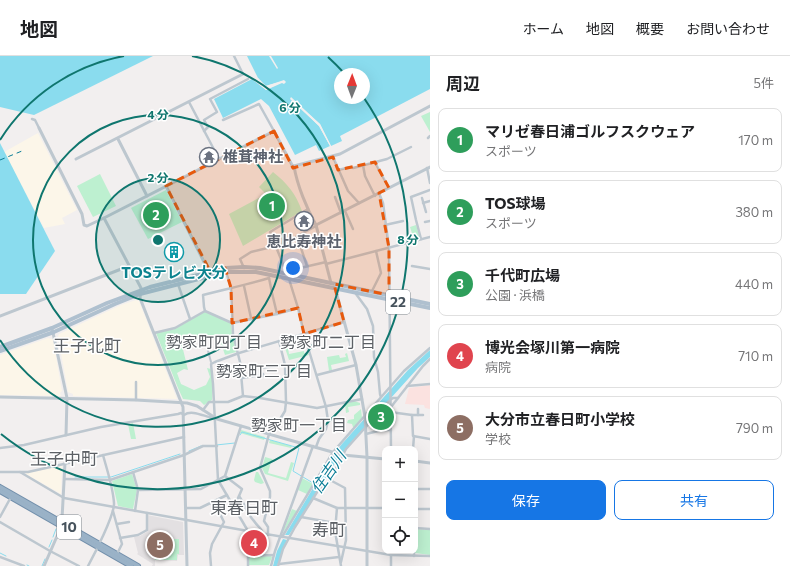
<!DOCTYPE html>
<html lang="ja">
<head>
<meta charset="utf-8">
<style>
	body { margin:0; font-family:Commissioner,"Noto Sans JP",sans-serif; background:#f2f2f2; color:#202124 }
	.controls { position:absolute; right:12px; bottom:12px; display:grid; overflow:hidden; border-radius:8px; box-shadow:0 4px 16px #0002 }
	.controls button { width:36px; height:36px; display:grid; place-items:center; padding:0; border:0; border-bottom:1px solid #e0e0e0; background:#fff; color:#202124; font:20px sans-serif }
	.compass { position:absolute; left:334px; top:12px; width:36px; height:36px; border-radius:50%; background:#fff; box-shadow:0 4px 16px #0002; rotate:1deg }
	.you { position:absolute; left:293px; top:212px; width:14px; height:14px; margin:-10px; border:3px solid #fff; border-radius:50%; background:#1a73e8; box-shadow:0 0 0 6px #1a73e833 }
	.badge { display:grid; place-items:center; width:26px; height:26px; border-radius:50%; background:#1676e5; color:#fff; font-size:13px; font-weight:700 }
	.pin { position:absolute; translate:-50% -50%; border:2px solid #fff; box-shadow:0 1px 4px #0006 }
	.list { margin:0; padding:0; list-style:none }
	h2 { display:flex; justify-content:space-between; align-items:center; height:52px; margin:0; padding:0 16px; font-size:17px }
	h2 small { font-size:13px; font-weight:400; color:#757577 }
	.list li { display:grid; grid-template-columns:26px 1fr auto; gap:12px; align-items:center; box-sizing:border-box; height:64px; margin:0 8px 8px; padding:0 8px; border:1px solid #e0e0e0; border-radius:8px }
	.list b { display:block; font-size:15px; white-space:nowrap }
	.list p { margin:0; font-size:13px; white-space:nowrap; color:#757577 }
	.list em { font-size:13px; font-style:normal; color:#757577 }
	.actions { display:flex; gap:8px; padding:12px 16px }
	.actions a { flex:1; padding:9px 0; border:1px solid #1676e5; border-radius:8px; text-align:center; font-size:14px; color:#1676e5 }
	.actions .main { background:#1676e5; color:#fff }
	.icon { flex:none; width:22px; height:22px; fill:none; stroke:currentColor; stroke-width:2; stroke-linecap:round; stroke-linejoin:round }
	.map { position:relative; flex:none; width:430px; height:510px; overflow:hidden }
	header { display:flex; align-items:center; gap:24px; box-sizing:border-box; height:56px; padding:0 20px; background:#fff; border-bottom:1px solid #e0e0e0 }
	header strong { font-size:19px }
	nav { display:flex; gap:22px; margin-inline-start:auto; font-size:14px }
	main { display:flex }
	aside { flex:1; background:#fff }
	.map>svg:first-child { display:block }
</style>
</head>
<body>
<header>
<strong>地図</strong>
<nav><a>ホーム</a><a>地図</a><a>概要</a><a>お問い合わせ</a></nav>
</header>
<main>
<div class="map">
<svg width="430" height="510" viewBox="0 0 430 510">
	<rect width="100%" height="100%" fill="#f2efef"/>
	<g fill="#fcf6e9">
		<polygon points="38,77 77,154 62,162 65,168 44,172 4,96"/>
		<polygon points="136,244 139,245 177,343 73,340 73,338 68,336 58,281 59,278 121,249"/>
		<polygon points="48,282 53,283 62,335 60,337 61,340 0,339 0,299"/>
		<polygon points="62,410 61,438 26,418 26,417"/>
	</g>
	<polygon fill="#e3e0e2" points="147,459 183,466 184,499 178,499 177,505 155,504 155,510 152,510 153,508 137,498 138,497 134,481 140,480 148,475"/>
	<polygon fill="#fbe2e0" points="430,329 430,353 425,352 424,349 405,348 409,332"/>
	<g fill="#bdf0d0">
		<polygon points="430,56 430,76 421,60"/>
		<path d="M273,116C287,127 296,138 302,155L243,190L229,158L266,138L259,131Z"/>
		<polygon points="100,118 116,150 93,161 77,130"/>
		<polygon points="166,134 182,166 148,183 131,152"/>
		<polygon points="416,169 420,182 414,184 410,171"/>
		<polygon points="205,255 231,267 232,278 236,296 225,299 218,278 181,285 188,314 184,313 177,317 181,328 194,334 206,329 210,321 207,312 211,313 213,329 212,344 204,349 200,345 183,343 178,332 156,277 175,273"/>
		<polygon points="285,292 288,292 289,298 304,295 304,297 308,296 309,299 289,304"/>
		<polygon points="347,297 349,305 331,309 332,314 329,315 327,301 339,299 340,302 346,301 345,298"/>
		<polygon points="354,345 360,347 360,349 348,351 349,356 346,357 345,348"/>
		<polygon points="384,352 386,358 385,364 375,369 371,367"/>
		<polygon points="361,353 362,362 354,371 353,371 352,368 347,367 348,364 354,363 354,359"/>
		<polygon points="133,367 136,383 131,383 128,368"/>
		<polygon points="241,374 265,381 264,384 240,377"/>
		<polygon points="270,384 292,390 291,392 269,387"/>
		<polygon points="265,401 272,403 275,406 271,406 268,417 286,422 291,406 294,407 288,425 265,418 262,412"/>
		<polygon points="256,416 258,416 264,427 261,428 255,426 254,424"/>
		<polygon points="132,418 137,434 133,453 118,450 112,425"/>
		<polygon points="302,422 313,428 307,438 298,434"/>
		<polygon points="292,453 297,455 282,478"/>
		<polygon points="416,473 430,474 430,499 415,497"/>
		<polygon points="155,483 179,483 179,498 177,498 177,504 155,504"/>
		<polygon points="271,500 272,501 269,509 249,509 249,501"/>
	</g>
	<g fill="#8adcee" fill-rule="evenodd">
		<polygon points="0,0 153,0 34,59 0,51"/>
		<path d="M247,0H269L277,13L278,12L271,0H430V33L340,80L342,85L331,90L320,68L290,42L319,70L330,90L319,95L316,89L295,99L269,50L261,43L223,62L214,43L252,23L266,34L284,25L265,30L258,22ZM340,18H364V42H340Z"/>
		<polygon points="0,87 55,195 26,238 0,238"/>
		<polygon points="430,294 430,301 418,312 353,384 338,403 289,479 285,479 328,407 341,389 408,314"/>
		<polygon points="283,483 287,484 277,510 273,510 277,495"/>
	</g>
	<g fill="#f2efef">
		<polygon points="258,22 266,30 284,24 286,26 284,28 282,27 266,34 252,23 255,23 262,29 256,23"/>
		<polygon points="291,41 320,68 331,90 330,90 319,70 290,43"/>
	</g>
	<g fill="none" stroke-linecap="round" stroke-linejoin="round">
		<g stroke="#8adcee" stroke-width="1">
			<polyline points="240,379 242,376 299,392 293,415 313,427"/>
			<polyline points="216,389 235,387"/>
			<polyline points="189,395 201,390"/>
			<polyline points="75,421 111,421 180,398"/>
			<polyline points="53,481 56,473"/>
			<polyline points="49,491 52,484"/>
			<polyline points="0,497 6,500"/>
			<polyline points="27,509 29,510"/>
			<polyline points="42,510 45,503"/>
		</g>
		<polyline stroke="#0b7d96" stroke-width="1" stroke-dasharray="5 4" stroke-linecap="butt" points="0,104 22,95"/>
		<defs>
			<g id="trunk">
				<polyline points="0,431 138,510"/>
				<polyline points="0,435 131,510"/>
			</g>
		</defs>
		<use href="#trunk" stroke="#728fab" stroke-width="6"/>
		<polyline stroke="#bdc7cf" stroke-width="2" points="207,291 211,306"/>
		<g stroke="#bdc7cf" stroke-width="2.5">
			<polyline points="234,0 243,18"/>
			<polyline points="189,46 219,103"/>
			<polyline points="32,63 35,64 39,72"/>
			<polyline points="223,64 259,48 274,75"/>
			<polyline points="204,75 208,71 204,64 217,56 210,43 248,23"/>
			<polyline points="428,82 430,80"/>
			<polyline points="333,101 348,135 359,147"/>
			<polyline points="375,106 379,114 389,132"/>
			<polyline points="363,109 365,120 375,140"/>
			<polyline points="427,112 430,127"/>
			<polyline points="338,114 351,111 353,112 387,103 411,91"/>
			<polyline points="379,137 383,147 389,192 391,393"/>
			<polyline points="335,141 341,157"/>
			<polyline points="422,142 426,156"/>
			<polyline points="423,147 430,145"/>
			<polyline points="345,155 353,173"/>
			<polyline points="425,166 430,165"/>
			<polyline points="385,169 403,165"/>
			<polyline points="297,180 307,210"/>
			<polyline points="292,183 316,170"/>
			<polyline points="421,183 416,164 411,141 430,134"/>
			<polyline points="326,208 430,181"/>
			<polyline points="412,210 430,213"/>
			<polyline points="244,212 240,203 251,196 276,190"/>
			<polyline points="287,215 326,206"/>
			<polyline points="226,216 231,232 233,278 240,306 243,340"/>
			<polyline points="287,218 270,176 308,153"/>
			<polyline points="269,222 272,237 277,258"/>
			<polyline points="289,223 298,252 304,278 326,351 328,365 326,373 319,383 316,391"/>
			<polyline points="178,228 190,263"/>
			<polyline points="244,230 251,262"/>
			<polyline points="372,235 381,217 376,195"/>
			<polyline points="356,238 367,253 373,270 374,301 378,316 380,338 381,341"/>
			<path d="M205,255L204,251L203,239C225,233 247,229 269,222"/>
			<polyline points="154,277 175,272 205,255 232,267 277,258 298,252"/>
			<polyline points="317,319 356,309"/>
			<polyline points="242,322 254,320 264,320 263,318 260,317 260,312 285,309"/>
			<polyline points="407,330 430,328"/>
			<polyline points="136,344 136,326"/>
			<polyline points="391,351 423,310 430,303"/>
			<polyline points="418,353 418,359"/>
			<polyline points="203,354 209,346 228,346 243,340 260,342 317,352 362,343"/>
			<polyline points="390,356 412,359 423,359"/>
			<polyline points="412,359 413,380 430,383"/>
			<polyline points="271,378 285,355 286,346 285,309 279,285"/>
			<polyline points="366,378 382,374 391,374"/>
			<path d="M0,392L24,389L101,371L178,358L181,357L184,359C192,353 205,361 214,362"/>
			<polyline points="413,393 414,380"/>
			<polyline points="0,416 28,416 184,381"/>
			<polyline points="20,416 64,442 248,475 391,499 430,500"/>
			<polyline points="133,416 138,434"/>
			<polyline points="225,420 242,433 239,440"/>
			<polyline points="65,423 110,424 184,399 203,390 217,390"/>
			<polyline points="330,424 345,432 346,484 341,506"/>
			<polyline points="415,433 430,433"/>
			<polyline points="313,442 337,452 385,452"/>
			<path d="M234,450L239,440C245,448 247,458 254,465C257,470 262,472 263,478"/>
			<polyline points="186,452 200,452 227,439"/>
			<polyline points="337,452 335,475 341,510"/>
			<polyline points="415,453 430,453"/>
			<polyline points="113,455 122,488 117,498"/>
			<polyline points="135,455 138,434 201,433 225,420 241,370"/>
			<polyline points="0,461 11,441"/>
			<polyline points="301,461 335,467"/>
			<polyline points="0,466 50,495 79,510"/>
			<polyline points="117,468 129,466"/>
			<polyline points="415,472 430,473"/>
			<polyline points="268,479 268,471 264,465 270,441 270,435 260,412 269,378"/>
			<polyline points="282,481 333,396 404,315 430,292"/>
			<polyline points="120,482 138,479 147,474 147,457"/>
			<polyline points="391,495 391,510"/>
			<polyline points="248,500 274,499"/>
			<polyline points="414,500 414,495"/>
			<polyline points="0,501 24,510"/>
			<polyline points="279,508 339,501"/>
			<path d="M88,510C94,499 115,458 114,447C113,431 107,414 103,399"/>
			<polyline points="211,510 210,497 212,488 224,466 214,446"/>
			<polyline points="248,510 248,475 218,424 213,328 211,308 215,306 239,297 344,266"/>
			<polyline points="271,510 275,495 313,390"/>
			<polyline points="278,510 283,493 295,471 319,433 329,426 346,393 390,344 393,342 398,342"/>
		</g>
		<g stroke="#bdc7cf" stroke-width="3">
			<polyline points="39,72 82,158 84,169 87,170 104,162"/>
			<polyline points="118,83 147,140"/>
			<polyline points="76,103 243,18"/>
			<polyline points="294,110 340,98 430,50"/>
			<polyline points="166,130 210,218"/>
			<polyline points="316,169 430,111"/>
			<polyline points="335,232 356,309 365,361 367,401 367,510"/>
			<polyline points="0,260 129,210"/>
			<polyline points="52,272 67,342 66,379"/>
			<polyline points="0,341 136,344 187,347 197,350 217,363 286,383 343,399 385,403"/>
			<polyline points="415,405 430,407"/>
			<polyline points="44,510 58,478 62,463 65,407"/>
			<path d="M187,510L183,351L140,242L141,232L104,162L274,75L292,109L294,110C297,129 307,153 316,169L331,227"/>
		</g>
		<g stroke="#afc0cf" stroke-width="4">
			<polyline points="0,291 52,272 107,247 150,231 226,212 244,211 260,212 430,248"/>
			<polyline points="0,295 54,276 115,248 140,238 226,216 256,216 430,252"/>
		</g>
		<use href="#trunk" stroke="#9ab2c7" stroke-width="4"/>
	</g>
	<path fill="#e8590c" fill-opacity="0.2" stroke="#e8590c" stroke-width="3" stroke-dasharray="8 5" stroke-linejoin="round" d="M274,75L293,112L333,101L338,114L375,106L389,132L379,137L389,192V239L334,228L344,266L304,278L298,252L232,267L231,232L225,212L210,215L166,130Z"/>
	<circle cx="158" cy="184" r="62" fill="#0f766e" fill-opacity=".12"/>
	<g fill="none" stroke="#0f766e" stroke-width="2">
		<circle cx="158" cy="184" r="62"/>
		<circle cx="158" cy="184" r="125"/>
		<path d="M0 84A187 187 0 0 1 124 0M192 0A187 187 0 1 1 0 284"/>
		<path d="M328 1A250 250 0 0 1 344 17M364 42A250 250 0 0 1 1 378"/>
	</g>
	<defs>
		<symbol id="temple-ring" viewBox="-11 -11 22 22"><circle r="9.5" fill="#fff" stroke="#6b7280" stroke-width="1.5"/><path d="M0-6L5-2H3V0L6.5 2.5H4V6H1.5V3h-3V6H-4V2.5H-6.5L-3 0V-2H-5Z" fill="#6b7280"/></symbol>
		<symbol id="building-ring" viewBox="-11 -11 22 22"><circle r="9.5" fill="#fff" stroke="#0f9aa8" stroke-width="1.5"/><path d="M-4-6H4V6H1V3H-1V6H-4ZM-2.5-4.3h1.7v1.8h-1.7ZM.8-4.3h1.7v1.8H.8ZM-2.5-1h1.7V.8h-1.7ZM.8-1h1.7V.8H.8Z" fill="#0f9aa8"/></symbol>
	</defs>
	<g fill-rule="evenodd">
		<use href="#temple-ring" x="198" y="90" width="22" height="22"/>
		<use href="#temple-ring" x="293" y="154" width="22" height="22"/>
		<use href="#building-ring" x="163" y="185" width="22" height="22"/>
	</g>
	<g text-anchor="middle" stroke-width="3" stroke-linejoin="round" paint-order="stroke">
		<g fill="#fff" stroke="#7e878e" stroke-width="1">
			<rect x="386" y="234" width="24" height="24" rx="3"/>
			<rect x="57" y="459" width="24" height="24" rx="3"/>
		</g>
		<g font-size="14" font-weight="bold" fill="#47535d">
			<text x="398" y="251">22</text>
			<text x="69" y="476">10</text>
		</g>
		<g font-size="15" font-weight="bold" fill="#5b616d" stroke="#fff" text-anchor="start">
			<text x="223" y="106">椎茸神社</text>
			<text x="304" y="191" text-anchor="middle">恵比寿神社</text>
		</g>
		<g font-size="15" font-weight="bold" fill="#0d838f" stroke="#fff">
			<text x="174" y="222">TOSテレビ大分</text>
		</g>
		<g font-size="16" fill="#5c6065" stroke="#fff">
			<text x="214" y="292">勢家町四丁目</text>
			<text x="328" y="292">勢家町二丁目</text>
			<text x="264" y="321">勢家町三丁目</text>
			<text x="299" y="375">勢家町一丁目</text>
		</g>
		<g font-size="16" font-style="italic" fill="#0b7d96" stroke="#fff">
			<text transform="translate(328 416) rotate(-55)" y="6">住吉川</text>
		</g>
		<g font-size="17" fill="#5c6065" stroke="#fff">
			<text x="87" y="296">王子北町</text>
			<text x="64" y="409">王子中町</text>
			<text x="244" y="458">東春日町</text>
			<text x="329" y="480">寿町</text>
		</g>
	</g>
	<circle cx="158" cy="184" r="6" fill="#0f766e" stroke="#fff" stroke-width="2"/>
	<g font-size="12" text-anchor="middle" font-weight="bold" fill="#0f766e" stroke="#fff" stroke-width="3" stroke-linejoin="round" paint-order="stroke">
		<text x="290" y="56">6 分</text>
		<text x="158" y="63">4 分</text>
		<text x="158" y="126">2 分</text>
		<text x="408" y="188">8 分</text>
	</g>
</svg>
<div class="controls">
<button>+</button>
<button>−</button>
<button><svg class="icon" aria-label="locate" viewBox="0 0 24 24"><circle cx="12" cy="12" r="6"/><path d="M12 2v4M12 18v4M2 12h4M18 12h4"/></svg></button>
</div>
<svg class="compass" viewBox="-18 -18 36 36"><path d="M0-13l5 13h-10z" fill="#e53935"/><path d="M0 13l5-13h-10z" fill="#757577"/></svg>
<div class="you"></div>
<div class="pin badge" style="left:272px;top:150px;background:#2e9e5b">1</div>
<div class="pin badge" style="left:156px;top:159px;background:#2e9e5b">2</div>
<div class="pin badge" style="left:381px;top:361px;background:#2e9e5b">3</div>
<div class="pin badge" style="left:254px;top:487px;background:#e0444e">4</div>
<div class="pin badge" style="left:160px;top:489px;background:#8d6e63">5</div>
</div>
<aside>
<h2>周辺<small>5件</small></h2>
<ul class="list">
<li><span class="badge" style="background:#2e9e5b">1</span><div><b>マリゼ春日浦ゴルフスクウェア</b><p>スポーツ</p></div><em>170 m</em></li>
<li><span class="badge" style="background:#2e9e5b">2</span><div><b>TOS球場</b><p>スポーツ</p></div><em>380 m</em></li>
<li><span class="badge" style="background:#2e9e5b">3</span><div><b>千代町広場</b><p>公園 · 浜橋</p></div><em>440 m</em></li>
<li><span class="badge" style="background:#e0444e">4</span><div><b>博光会塚川第一病院</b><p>病院</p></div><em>710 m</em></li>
<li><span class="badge" style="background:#8d6e63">5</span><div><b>大分市立春日町小学校</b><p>学校</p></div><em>790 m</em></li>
</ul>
<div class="actions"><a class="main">保存</a><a>共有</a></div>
</aside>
</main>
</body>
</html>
